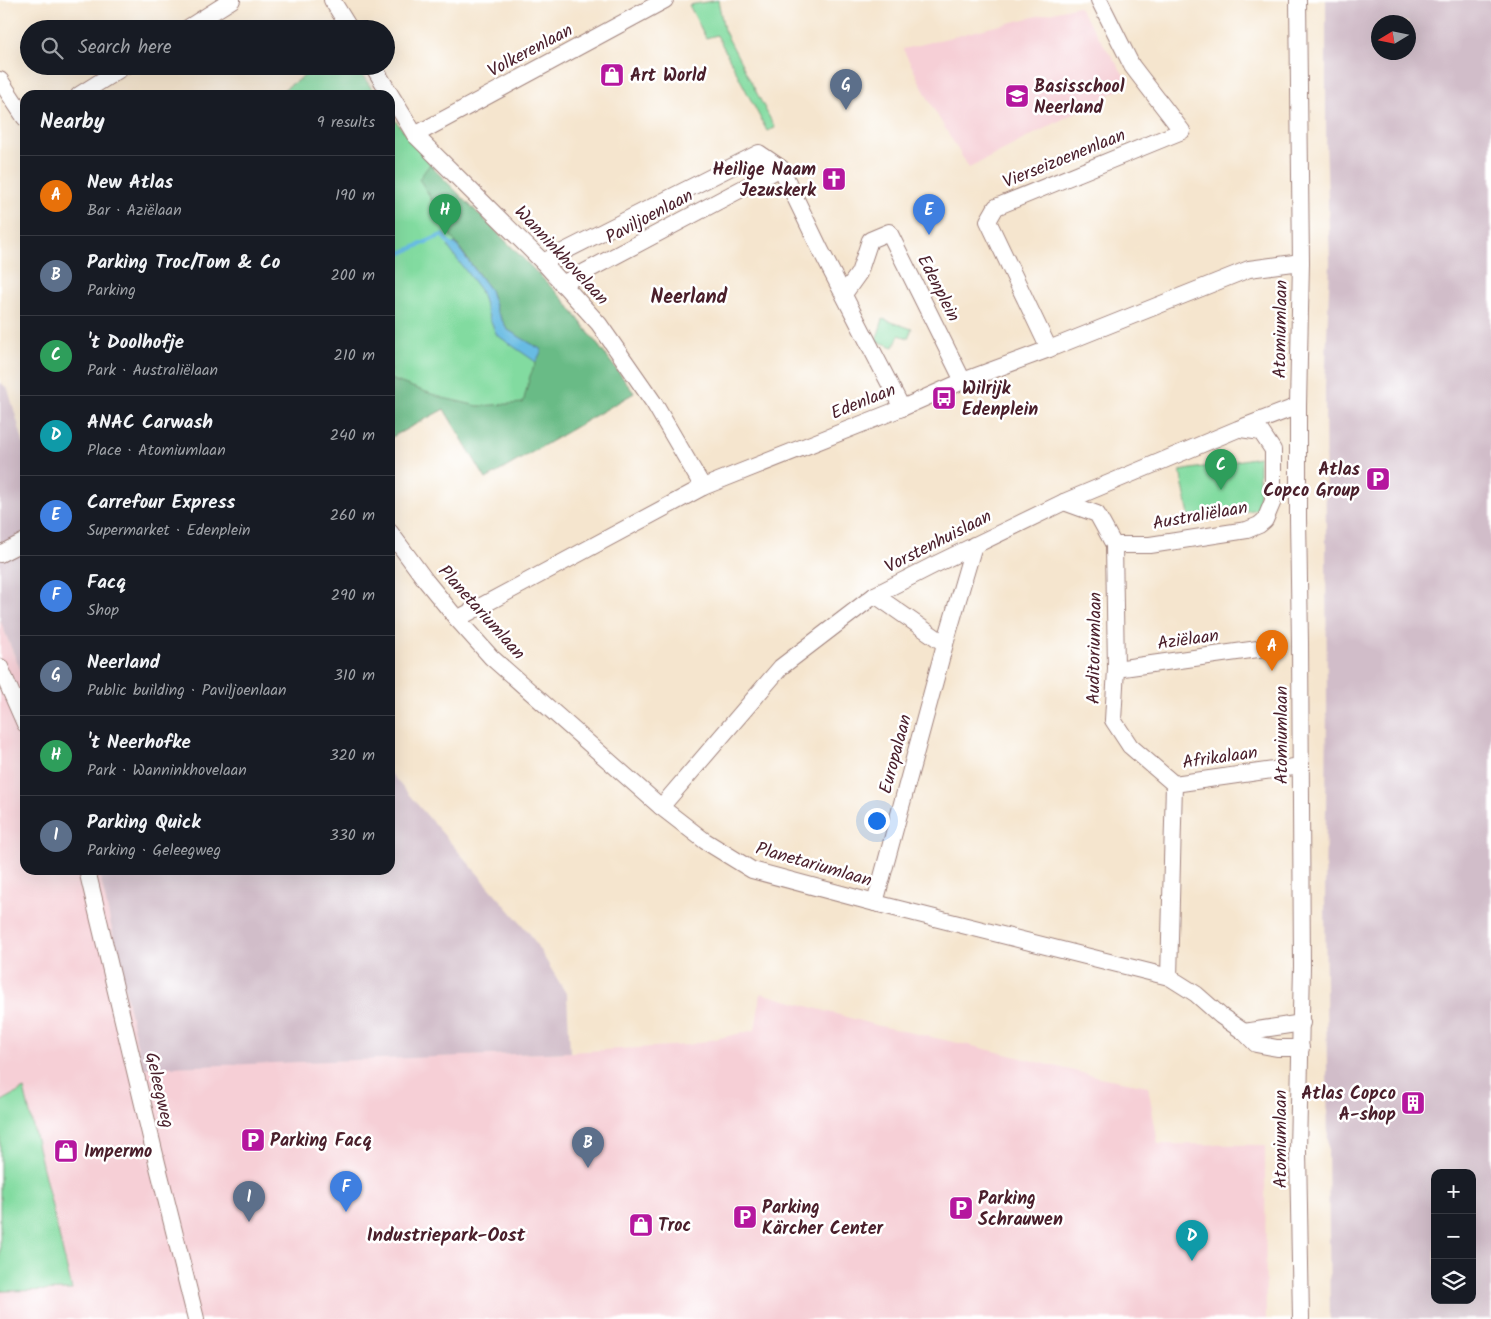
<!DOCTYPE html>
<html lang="en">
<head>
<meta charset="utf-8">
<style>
	body { margin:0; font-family:Kalam,sans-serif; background:#20242c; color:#f1f3f6 }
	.controls { position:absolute; right:15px; bottom:15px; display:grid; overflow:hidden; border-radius:10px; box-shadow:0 5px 20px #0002 }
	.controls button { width:45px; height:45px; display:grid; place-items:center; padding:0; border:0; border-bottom:1px solid #363941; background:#171b24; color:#f1f3f6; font:25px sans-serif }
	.compass { position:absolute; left:1371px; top:15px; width:45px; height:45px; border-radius:50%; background:#171b24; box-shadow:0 5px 20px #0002; rotate:260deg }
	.you { position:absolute; left:876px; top:820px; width:18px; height:18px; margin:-12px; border:4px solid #fff; border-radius:50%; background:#1a73e8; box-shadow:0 0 0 8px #1a73e833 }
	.badge { display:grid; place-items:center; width:32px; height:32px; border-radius:50%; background:#b45309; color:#fff; font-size:16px; font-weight:700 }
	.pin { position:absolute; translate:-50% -41px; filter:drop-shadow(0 1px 2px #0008) }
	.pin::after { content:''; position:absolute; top:26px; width:18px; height:15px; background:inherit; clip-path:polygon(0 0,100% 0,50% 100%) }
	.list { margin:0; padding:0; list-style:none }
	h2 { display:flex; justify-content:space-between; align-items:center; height:65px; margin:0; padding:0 20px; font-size:21px }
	h2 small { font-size:16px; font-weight:400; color:#9ea1a6 }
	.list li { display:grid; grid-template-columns:32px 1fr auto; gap:15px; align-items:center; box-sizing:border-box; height:80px; padding:0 20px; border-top:1px solid #363941 }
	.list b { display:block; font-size:19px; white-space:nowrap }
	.list p { margin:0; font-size:16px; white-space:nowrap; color:#9ea1a6 }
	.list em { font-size:16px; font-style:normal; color:#9ea1a6 }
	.icon { flex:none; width:28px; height:28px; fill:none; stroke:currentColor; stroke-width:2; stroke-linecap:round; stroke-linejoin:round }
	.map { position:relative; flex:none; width:1491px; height:1319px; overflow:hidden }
	.search { position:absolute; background:#171b24; box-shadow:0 5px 20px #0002; left:20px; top:20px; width:375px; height:55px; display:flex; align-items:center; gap:12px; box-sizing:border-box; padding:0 18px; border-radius:28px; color:#9ea1a6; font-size:19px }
	.panel { position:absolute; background:#171b24; box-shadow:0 5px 20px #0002; left:20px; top:90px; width:375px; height:785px; border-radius:15px }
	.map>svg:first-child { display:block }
</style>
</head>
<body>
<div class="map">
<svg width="1491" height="1319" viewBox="0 0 1491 1319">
	<rect width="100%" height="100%" fill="#fff"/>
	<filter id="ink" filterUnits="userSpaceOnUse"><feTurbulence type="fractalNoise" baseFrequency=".02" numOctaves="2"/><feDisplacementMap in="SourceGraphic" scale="10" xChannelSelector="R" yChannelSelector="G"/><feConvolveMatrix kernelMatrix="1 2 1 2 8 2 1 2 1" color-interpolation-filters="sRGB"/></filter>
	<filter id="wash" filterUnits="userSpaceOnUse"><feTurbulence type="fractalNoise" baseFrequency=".0096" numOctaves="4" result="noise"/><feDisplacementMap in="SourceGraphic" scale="20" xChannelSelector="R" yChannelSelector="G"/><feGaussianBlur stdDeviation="1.12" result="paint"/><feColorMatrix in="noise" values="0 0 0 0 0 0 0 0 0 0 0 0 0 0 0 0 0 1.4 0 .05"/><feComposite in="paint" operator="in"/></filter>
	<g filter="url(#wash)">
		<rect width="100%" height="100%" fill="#f5e5ce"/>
		<g fill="#f6cfd6">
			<polygon points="1078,6 1130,84 969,168 933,108 903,49"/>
			<polygon points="0,620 25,681 25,870 99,870 142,1067 570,1052 688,1045 755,1030 761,993 875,1025 977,1047 1099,1077 1148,1086 1158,1144 1265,1145 1266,1319 0,1319"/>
		</g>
		<g fill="#d1bdc9" fill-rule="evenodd">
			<path d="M1326,0H1491V1319H1330L1325,906L1327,707L1325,388L1330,262L1326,139ZM1408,22V52H1378V22ZM1435,1173H1472V1300H1435Z"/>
			<polygon points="0,382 8,389 25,448 25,681 0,620"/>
			<polygon points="390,773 530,934 567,995 570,1052 142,1068 99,870 390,870"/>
		</g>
		<g fill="#82dba0" stroke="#667d66">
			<polygon points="718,0 724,30 775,128 767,131 717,35 706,38 689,5"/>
			<polygon points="320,66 356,66 376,95 275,95"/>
			<polygon points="390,114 435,170 564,300 634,393 486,479 444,409 390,438"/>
			<polygon points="883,319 912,329 908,338 899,335 894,347 876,341"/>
			<polygon points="1259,457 1259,509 1190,520 1180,471"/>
			<polygon points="24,1089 72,1290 0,1291 0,1102"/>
		</g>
		<polygon fill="#69bb86" stroke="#5a6d58" points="430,164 435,170 564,300 634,393 486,479 444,409 390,438 390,379 443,398 478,406 523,403 530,376 541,350 508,330 497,312 490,290 446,229 428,193 419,179"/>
		<polygon fill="#67bbe3" stroke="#586d87" points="455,243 490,290 497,312 508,330 542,350 536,362 497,335 490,320 480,290 448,247"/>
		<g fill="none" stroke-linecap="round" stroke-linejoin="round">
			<polyline stroke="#67bbe3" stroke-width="4.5" points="390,258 442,235 454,249"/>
		</g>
	</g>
	<g filter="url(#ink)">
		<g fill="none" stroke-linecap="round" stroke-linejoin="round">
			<defs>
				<g id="minor">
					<polyline points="332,0 350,29"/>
					<polyline points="1298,0 1301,262 1298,406 1298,519 1300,642 1302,966 1298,1151 1301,1319"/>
					<polyline points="186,29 232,0"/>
					<polyline points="373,66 415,135 543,262 599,324 654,403 703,487"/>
					<polyline points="0,80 25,118"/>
					<polyline points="79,95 125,66"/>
					<polyline points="415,135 665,0"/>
					<polyline points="543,262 759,153 781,168 820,249 902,408"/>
					<polyline points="562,284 781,168"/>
					<polyline points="844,294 859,273 870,240 889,232 963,381"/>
					<polyline points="1049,349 988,221 996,207 1182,131 1132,66 1099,0"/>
					<polyline points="1064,502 1097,514 1114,545 1116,669 1113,720 1130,746 1174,784 1169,977"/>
					<polyline points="390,532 426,581 457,619 491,657 661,807 705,841 752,870 875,903 1169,977 1196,994 1221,1016 1244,1032 1256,1044 1277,1048 1301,1048"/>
					<polyline points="1114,545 1150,545 1247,530 1259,525 1265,520 1273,501 1273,450 1261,432 1241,429"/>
					<polyline points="0,554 25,541"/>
					<polyline points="875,595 945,644"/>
					<polyline points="457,619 703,487 902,408 963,381 1049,349 1249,269 1301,262"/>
					<polyline points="0,667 25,724"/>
					<polyline points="1116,669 1265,648"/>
					<polyline points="1174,784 1301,766"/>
					<polyline points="661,807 781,667 875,595 932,566 1064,502 1238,429 1298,406"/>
					<polyline points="87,870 157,1163 196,1319"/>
					<polyline points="875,903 945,644 974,545"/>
					<polyline points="1244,1032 1302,1023"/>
				</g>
			</defs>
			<use href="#minor" stroke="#a0827c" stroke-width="18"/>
			<use href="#minor" stroke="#fff" stroke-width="16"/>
		</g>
	</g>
	<defs>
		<symbol id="shop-square" viewBox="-11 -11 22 22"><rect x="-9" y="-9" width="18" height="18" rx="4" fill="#b5179e" stroke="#fff"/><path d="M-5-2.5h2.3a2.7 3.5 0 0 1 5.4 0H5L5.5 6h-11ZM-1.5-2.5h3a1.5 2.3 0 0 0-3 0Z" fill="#fff"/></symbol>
		<symbol id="school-square" viewBox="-11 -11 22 22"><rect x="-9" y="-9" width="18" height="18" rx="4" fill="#b5179e" stroke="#fff"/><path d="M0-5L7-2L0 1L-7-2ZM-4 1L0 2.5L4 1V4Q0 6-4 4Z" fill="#fff"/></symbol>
		<symbol id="church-square" viewBox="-11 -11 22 22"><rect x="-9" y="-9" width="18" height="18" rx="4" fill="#b5179e" stroke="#fff"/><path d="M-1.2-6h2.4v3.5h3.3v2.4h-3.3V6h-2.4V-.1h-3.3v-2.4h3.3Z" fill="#fff"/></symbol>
		<symbol id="bus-square" viewBox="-11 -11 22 22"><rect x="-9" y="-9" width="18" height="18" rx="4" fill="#b5179e" stroke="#fff"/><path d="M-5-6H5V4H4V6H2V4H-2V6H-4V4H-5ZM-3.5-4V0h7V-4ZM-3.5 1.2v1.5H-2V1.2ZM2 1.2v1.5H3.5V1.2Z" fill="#fff"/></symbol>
		<symbol id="parking-square" viewBox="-11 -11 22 22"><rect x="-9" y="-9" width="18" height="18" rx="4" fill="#b5179e" stroke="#fff"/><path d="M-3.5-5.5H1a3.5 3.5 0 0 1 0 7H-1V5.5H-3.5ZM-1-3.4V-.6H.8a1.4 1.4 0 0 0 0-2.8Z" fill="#fff"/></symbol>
		<symbol id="building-square" viewBox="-11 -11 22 22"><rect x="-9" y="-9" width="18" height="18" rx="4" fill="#b5179e" stroke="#fff"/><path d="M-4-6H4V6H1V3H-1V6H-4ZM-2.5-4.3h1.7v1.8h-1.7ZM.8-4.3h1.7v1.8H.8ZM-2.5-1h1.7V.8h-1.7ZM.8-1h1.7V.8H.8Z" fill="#fff"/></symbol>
	</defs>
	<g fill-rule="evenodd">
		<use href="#shop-square" x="598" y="61" width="28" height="28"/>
		<use href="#school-square" x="1003" y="82" width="28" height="28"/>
		<use href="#church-square" x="820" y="165" width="28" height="28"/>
		<use href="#bus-square" x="930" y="384" width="28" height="28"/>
		<use href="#parking-square" x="1364" y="465" width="28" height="28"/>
		<use href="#building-square" x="1399" y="1089" width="28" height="28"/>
		<use href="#parking-square" x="239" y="1126" width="28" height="28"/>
		<use href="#shop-square" x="52" y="1137" width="28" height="28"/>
		<use href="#parking-square" x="947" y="1194" width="28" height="28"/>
		<use href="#parking-square" x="731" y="1203" width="28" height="28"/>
		<use href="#shop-square" x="627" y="1211" width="28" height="28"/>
	</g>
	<g text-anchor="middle" stroke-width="5" stroke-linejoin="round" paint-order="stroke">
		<g font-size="18" fill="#4a1f2b" stroke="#fff">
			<text transform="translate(530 50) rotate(-28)" y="6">Volkerenlaan</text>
			<text transform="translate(1064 158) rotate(-22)" y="6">Vierseizoenenlaan</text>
			<text transform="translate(649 216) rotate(-28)" y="6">Paviljoenlaan</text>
			<text transform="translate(562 255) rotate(47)" y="6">Wanninkhovelaan</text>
			<text transform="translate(939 288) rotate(63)" y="6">Edenplein</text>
			<text transform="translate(1280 329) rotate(-89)" y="6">Atomiumlaan</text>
			<text transform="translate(863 401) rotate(-22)" y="6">Edenlaan</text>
			<text transform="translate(1200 515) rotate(-10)" y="6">Australiëlaan</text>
			<text transform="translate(938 541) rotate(-27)" y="6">Vorstenhuislaan</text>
			<text transform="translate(482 612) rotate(48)" y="6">Planetariumlaan</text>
			<text transform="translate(1188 639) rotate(-8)" y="6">Aziëlaan</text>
			<text transform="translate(1094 648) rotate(-89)" y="6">Auditoriumlaan</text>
			<text transform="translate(1281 735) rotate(-90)" y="6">Atomiumlaan</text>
			<text transform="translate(895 754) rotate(-75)" y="6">Europalaan</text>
			<text transform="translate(1220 757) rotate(-8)" y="6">Afrikalaan</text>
			<text transform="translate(814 864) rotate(16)" y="6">Planetariumlaan</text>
			<text transform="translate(160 1090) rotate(77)" y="6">Geleegweg</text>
			<text transform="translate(1280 1139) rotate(-90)" y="6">Atomiumlaan</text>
		</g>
		<g font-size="18" font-weight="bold" fill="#4a1f2b" stroke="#fff" text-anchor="start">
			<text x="630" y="81">Art World</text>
			<text x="1034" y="92">Basisschool<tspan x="1034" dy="21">Neerland</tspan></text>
			<text x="816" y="175" text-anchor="end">Heilige Naam<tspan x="816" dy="21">Jezuskerk</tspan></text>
			<text x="962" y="394">Wilrijk<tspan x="962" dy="21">Edenplein</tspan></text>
			<text x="1360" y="475" text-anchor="end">Atlas<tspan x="1360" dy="21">Copco Group</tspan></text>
			<text x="1396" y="1099" text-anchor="end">Atlas Copco<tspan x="1396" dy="21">A-shop</tspan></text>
			<text x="270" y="1146">Parking Facq</text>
			<text x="84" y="1157">Impermo</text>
			<text x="978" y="1204">Parking<tspan x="978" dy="21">Schrauwen</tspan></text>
			<text x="762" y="1213">Parking<tspan x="762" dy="21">Kärcher Center</tspan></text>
			<text x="658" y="1231">Troc</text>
		</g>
		<g font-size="19" font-weight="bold" fill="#4a1f2b" stroke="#fff">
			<text x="446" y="1241">Industriepark-Oost</text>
		</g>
		<g font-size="20" font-weight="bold" fill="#4a1f2b" stroke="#fff">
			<text x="689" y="303">Neerland</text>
		</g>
	</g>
</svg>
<div class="controls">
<button>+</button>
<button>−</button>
<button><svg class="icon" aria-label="layers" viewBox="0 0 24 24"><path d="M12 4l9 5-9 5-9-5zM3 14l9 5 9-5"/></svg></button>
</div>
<svg class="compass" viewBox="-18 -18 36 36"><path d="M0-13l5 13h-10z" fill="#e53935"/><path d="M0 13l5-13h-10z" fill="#9ea1a6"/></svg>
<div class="you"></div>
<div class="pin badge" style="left:1272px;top:671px;background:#e8710a">A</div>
<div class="pin badge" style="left:588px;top:1168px;background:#5c6f8a">B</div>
<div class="pin badge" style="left:1221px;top:490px;background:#2e9e5b">C</div>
<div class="pin badge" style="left:1192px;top:1261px;background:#0f9aa8">D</div>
<div class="pin badge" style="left:929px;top:235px;background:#3f7fe0">E</div>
<div class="pin badge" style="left:346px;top:1212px;background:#3f7fe0">F</div>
<div class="pin badge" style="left:846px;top:110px;background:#5c6f8a">G</div>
<div class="pin badge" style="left:445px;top:235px;background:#2e9e5b">H</div>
<div class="pin badge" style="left:249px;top:1222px;background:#5c6f8a">I</div>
<div class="search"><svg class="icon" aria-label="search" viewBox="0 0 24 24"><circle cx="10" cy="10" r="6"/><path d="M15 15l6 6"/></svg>Search here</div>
<section class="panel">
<h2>Nearby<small>9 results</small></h2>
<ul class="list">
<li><span class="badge" style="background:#e8710a">A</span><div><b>New Atlas</b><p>Bar · Aziëlaan</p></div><em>190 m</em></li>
<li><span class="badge" style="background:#5c6f8a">B</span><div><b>Parking Troc/Tom &amp; Co</b><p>Parking</p></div><em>200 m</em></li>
<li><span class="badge" style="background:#2e9e5b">C</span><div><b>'t Doolhofje</b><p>Park · Australiëlaan</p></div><em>210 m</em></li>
<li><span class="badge" style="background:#0f9aa8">D</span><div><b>ANAC Carwash</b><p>Place · Atomiumlaan</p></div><em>240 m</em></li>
<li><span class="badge" style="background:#3f7fe0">E</span><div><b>Carrefour Express</b><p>Supermarket · Edenplein</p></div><em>260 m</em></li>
<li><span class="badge" style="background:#3f7fe0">F</span><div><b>Facq</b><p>Shop</p></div><em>290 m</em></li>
<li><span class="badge" style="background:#5c6f8a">G</span><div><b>Neerland</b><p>Public building · Paviljoenlaan</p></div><em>310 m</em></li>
<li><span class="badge" style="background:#2e9e5b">H</span><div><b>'t Neerhofke</b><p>Park · Wanninkhovelaan</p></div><em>320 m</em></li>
<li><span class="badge" style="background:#5c6f8a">I</span><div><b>Parking Quick</b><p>Parking · Geleegweg</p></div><em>330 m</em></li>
</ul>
</section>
</div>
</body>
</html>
